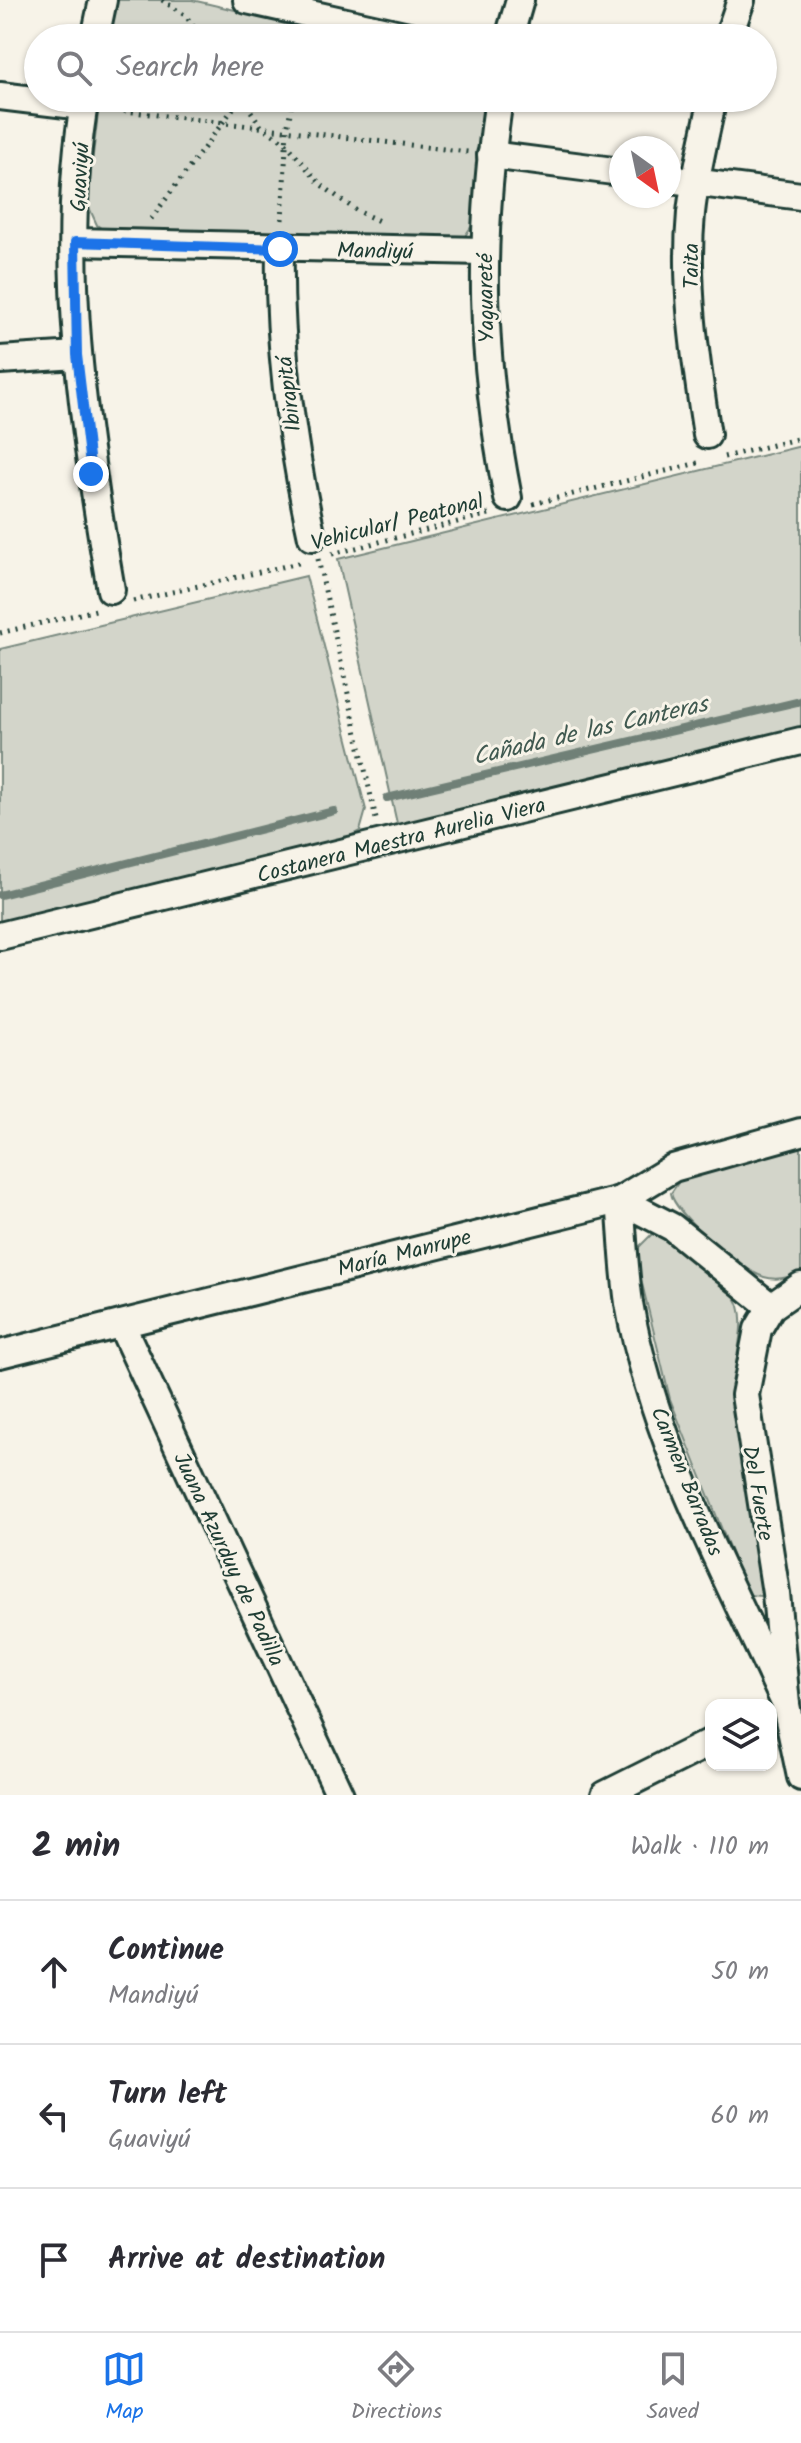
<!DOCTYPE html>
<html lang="en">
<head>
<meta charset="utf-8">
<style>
	body { margin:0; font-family:Kalam,sans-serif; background:#f2f2f3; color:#2b2b33 }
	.controls { position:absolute; right:24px; bottom:24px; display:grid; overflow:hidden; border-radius:16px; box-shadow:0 2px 6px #0004 }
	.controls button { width:72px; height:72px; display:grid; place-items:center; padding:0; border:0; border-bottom:2px solid #e1e1e2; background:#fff; color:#2b2b33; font:40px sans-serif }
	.compass { position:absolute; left:609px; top:136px; width:72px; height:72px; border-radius:50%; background:#fff; box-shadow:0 2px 6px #0004; rotate:147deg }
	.stop { position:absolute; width:24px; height:24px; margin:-18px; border:6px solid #1a73e8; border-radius:50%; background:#fff }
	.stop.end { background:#1a73e8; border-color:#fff; box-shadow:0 2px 8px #0008 }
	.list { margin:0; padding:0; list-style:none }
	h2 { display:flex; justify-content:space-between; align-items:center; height:104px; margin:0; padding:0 32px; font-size:34px }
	h2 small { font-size:26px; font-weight:400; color:#7c7c81 }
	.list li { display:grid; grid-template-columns:52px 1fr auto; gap:24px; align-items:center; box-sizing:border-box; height:144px; padding:0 32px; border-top:2px solid #e1e1e2 }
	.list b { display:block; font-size:30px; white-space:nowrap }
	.list p { margin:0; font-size:26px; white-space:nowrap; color:#7c7c81 }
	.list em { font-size:26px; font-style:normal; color:#7c7c81 }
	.icon { flex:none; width:44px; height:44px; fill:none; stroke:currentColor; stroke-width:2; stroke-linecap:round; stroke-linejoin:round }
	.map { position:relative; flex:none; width:801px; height:1795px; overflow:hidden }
	.search { position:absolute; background:#fff; box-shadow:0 2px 6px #0004; left:24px; right:24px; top:24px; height:88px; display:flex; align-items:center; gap:20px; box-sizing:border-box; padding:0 28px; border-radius:44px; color:#7c7c81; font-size:30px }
	.sheet { height:536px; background:#fff }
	nav { display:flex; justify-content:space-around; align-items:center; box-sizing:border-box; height:112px; border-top:2px solid #e1e1e2; background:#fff; font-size:22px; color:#7c7c81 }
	nav a { display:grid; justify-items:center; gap:4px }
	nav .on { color:#1a73e8 }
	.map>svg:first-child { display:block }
</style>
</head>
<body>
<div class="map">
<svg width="801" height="1795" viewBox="0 0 801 1795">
	<rect width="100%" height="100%" fill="#f7f3e8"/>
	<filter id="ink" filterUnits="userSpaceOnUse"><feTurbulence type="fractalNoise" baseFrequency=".0125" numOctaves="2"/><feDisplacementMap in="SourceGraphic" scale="16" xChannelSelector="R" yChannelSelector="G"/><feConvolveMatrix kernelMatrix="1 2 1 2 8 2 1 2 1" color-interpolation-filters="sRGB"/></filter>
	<g filter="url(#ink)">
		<g fill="#d3d5ca" stroke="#79897f" stroke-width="2">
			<polygon points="116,0 192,0 355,38 108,38"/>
			<polygon points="100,98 490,98 475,221 461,242 106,232 97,225 87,203"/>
			<polygon points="801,446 801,736 398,828 338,559"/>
			<polygon points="306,576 366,810 360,831 337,843 0,928 0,649"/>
			<path d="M801,1139V1273C788,1277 778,1281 764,1277C743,1271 674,1214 671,1193L685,1173Z"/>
			<path d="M652,1234C676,1235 732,1283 739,1306C746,1329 734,1355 736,1379C740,1450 756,1522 765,1592L761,1596L748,1595L670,1399L637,1263L639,1247Z"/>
		</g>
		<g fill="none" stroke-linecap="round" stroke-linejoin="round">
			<g stroke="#6f8077" stroke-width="8">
				<polyline points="387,798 801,701"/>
				<polyline points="0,895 334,811"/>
			</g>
			<defs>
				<g id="minor">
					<polyline points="247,0 418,38"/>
					<polyline points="95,38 103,0"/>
					<polyline points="509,38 520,0"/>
					<polyline points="728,38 741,0"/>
					<polyline points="0,96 83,106"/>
					<path d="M85,98C57,255 84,434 111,590"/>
					<path d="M499,98C478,244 480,354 508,498"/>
					<polyline points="491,155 621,172"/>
					<polyline points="669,179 801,196"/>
					<polyline points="75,242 483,251"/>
					<path d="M280,249C278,347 291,441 312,537"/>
					<polyline points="0,360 77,355"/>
					<path d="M707,435C696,362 684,288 691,213C695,175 705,136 713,98"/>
					<polyline points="0,936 801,741"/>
					<path d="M620,1200C623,1234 624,1269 629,1303C653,1444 727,1576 786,1705"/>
					<polyline points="620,1200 672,1227 771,1307"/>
					<polyline points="801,1286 771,1307 758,1329 745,1395 776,1593 786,1705 801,1777"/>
					<polyline points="121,1324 340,1795"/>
					<polyline points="0,1354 620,1200 673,1168 801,1132"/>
					<polyline points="605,1795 711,1742"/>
				</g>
			</defs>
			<use href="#minor" stroke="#1f3d34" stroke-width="32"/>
			<g stroke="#1f3d34" stroke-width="5" stroke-dasharray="2 6" stroke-linecap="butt">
				<polyline points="162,0 186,16 201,38"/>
				<polyline points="242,98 261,126 286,143 320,184 357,211 379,221"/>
				<polyline points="108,109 468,152"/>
				<polyline points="151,219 241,98"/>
				<polyline points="282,220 287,129 293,98"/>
				<polyline points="724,457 801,438"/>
				<polyline points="533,504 702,462"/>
				<polyline points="332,554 489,514"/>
				<polyline points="318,559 376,819"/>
				<polyline points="133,601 303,562"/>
				<polyline points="0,633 96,610"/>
			</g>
			<use href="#minor" stroke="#f7f3e8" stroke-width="26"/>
		</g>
	</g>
	<g fill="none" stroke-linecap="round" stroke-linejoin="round" filter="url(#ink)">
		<polyline stroke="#1a73e8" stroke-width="10" points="91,474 77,355 75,242 280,249"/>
	</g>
	<g text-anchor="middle" stroke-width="6" stroke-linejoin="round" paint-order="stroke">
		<g font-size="22" fill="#1f3d34" stroke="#f7f3e8">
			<text transform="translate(79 177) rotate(-87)" y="8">Guaviyú</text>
			<text transform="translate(375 250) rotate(1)" y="8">Mandiyú</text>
			<text transform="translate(690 266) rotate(-90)" y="8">Taita</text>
			<text transform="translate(485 298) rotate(-91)" y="8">Yaguareté</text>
			<text transform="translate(288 394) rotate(-97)" y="8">Ibirapitá</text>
			<text transform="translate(397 521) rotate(-14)" y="8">Vehicular/ Peatonal</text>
			<text transform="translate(401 839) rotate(-14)" y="8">Costanera Maestra Aurelia Viera</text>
			<text transform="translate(404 1252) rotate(-14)" y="8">María Manrupe</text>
			<text transform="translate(688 1481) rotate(68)" y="8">Carmen Barradas</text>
			<text transform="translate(759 1493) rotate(80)" y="8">Del Fuerte</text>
			<text transform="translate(230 1559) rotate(65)" y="8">Juana Azurduy de Padilla</text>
		</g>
		<g font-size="24" font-style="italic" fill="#405950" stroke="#f7f3e8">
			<text transform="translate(590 730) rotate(-13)" y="8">Cañada de las Canteras</text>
		</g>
	</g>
</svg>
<div class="controls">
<button><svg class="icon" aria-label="layers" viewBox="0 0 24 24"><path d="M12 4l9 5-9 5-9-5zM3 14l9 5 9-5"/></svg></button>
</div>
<svg class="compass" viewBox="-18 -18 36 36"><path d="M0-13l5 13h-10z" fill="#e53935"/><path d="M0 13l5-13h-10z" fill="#7c7c81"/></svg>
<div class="stop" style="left:280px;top:249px"></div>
<div class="stop end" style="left:91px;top:474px"></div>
<div class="search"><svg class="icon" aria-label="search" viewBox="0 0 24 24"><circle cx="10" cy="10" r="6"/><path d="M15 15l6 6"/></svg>Search here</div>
</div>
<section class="sheet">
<h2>2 min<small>Walk · 110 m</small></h2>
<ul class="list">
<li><svg class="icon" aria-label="ahead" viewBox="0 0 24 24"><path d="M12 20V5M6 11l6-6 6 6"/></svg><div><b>Continue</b><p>Mandiyú</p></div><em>50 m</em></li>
<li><svg class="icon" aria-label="left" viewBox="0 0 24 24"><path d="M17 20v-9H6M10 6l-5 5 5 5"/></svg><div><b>Turn left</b><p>Guaviyú</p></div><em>60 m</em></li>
<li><svg class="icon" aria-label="arrive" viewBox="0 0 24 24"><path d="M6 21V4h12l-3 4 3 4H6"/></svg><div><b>Arrive at destination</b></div></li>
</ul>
</section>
<nav>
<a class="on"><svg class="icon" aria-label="map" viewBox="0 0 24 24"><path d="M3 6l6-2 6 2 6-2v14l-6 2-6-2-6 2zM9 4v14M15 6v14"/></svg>Map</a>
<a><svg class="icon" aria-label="directions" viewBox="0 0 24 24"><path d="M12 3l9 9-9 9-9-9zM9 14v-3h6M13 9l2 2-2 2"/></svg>Directions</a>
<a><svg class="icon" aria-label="saved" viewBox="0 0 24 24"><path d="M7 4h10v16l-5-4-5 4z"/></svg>Saved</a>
</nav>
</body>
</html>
